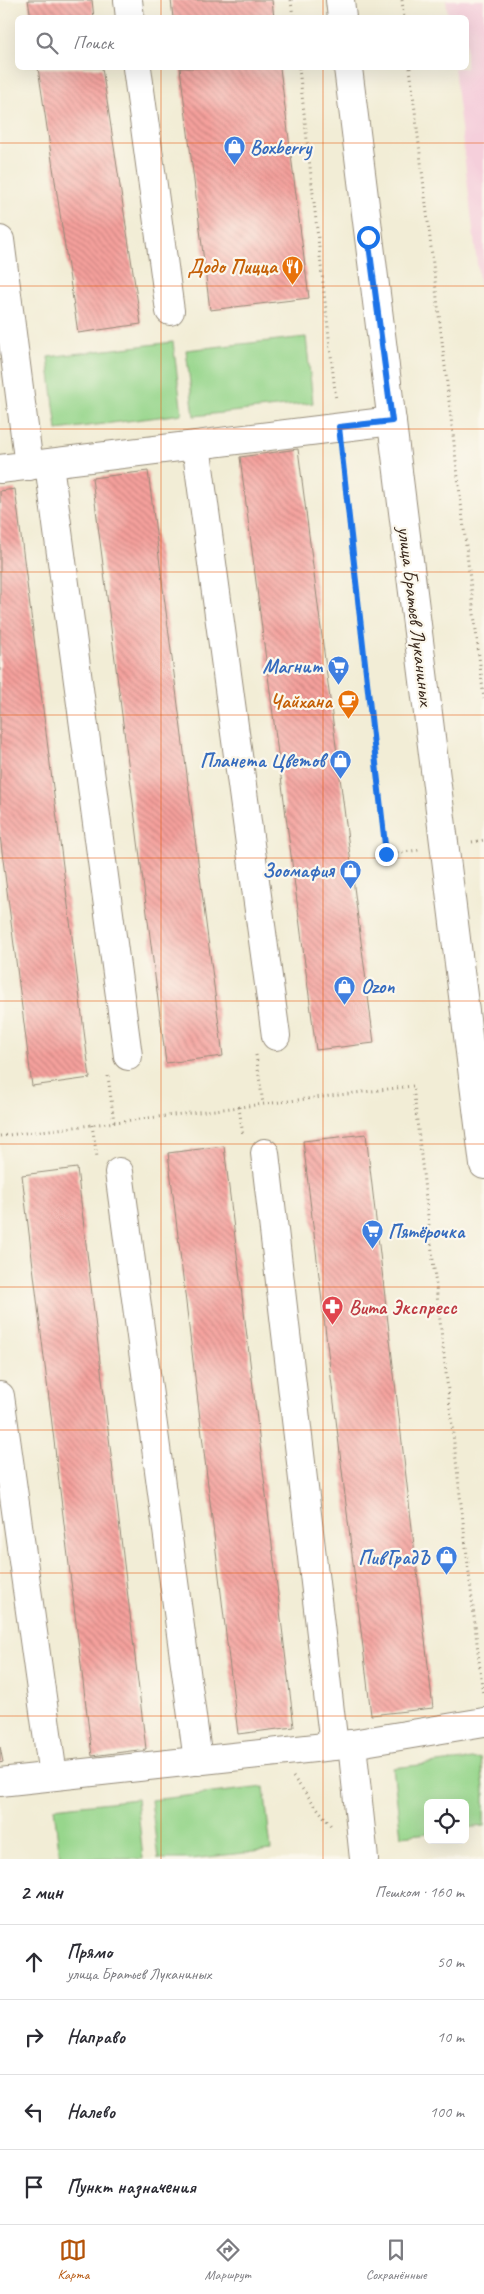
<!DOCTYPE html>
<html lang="ru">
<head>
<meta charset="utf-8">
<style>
	body { margin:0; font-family:Caveat,sans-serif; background:#f2f2f3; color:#2b2b33 }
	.controls { position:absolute; right:15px; bottom:15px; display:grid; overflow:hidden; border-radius:8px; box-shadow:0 5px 20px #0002 }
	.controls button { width:45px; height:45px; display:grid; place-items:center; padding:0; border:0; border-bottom:1px solid #e1e1e2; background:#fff; color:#2b2b33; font:25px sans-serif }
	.stop { position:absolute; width:15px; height:15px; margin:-11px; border:4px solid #1a73e8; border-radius:50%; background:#fff }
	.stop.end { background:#1a73e8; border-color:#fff; box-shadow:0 1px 5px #0008 }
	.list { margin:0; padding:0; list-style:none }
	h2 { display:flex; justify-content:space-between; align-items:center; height:65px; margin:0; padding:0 20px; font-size:21px }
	h2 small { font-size:16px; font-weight:400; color:#7c7c81 }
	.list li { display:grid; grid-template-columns:32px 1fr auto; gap:15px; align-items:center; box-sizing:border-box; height:75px; padding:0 20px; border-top:1px solid #e1e1e2 }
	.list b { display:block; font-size:19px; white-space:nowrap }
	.list p { margin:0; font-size:16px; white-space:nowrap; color:#7c7c81 }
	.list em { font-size:16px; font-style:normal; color:#7c7c81 }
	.icon { flex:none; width:28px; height:28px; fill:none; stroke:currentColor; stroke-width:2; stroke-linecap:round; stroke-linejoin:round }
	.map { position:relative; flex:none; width:484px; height:1859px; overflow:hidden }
	.search { position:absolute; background:#fff; box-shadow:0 5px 20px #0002; left:15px; right:15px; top:15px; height:55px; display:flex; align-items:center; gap:12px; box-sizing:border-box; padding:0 18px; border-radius:8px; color:#7c7c81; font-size:19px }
	.sheet { height:365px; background:#fff }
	nav { display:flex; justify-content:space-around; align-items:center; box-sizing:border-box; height:70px; border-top:1px solid #e1e1e2; background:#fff; font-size:14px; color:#7c7c81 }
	nav a { display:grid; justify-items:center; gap:2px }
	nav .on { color:#b45309 }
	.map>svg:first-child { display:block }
</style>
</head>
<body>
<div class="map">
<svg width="484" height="1859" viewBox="0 0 484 1859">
	<defs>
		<pattern id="building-back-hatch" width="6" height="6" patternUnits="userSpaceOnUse" patternTransform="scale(1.25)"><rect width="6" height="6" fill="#f5a09c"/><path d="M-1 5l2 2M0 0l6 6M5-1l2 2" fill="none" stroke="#c8837f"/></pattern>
	</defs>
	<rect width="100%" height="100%" fill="#fbf7ec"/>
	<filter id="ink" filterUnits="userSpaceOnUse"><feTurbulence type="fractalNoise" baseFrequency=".02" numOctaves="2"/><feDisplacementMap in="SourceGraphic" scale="10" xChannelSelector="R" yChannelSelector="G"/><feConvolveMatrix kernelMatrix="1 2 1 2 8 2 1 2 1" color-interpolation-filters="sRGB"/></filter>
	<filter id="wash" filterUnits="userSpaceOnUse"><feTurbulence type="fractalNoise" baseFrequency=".0096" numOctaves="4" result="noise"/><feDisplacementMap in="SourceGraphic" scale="20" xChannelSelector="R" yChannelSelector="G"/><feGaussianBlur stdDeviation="1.12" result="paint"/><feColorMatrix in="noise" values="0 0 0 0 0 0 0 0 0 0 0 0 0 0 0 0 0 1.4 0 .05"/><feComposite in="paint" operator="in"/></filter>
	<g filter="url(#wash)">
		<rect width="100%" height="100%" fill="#f2edd6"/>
		<polygon fill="#f5cfdb" points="446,0 484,0 484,324 454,68 466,68 466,18 448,17"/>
		<g fill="#97d68c" stroke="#698055">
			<polygon points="306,337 313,403 194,416 186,350"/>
			<polygon points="173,342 182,414 57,430 48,357"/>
			<polygon points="481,1758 484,1789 484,1826 465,1828 465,1803 428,1803 428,1833 401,1836 393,1768"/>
			<polygon points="264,1787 271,1850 190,1859 158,1859 151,1800"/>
			<polygon points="137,1799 143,1859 60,1859 54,1808"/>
		</g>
		<g id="blocks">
			<g fill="url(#building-back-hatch)">
				<polygon points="28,0 92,0 94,18 31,18"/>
				<polygon points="171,0 272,0 274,18 173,18"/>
				<polygon points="38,68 102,68 141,324 78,333"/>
				<polygon points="180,68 280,68 309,298 210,310"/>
				<polygon points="298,449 374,1043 316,1050 240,457"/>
				<polygon points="148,471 223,1056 166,1063 92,478"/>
				<polygon points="15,489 90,1078 32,1086 0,836 0,491"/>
				<polygon points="366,1134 433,1708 371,1715 303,1141"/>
				<polygon points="224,1146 294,1727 238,1734 168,1153"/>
				<polygon points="77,1168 146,1749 92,1756 22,1175"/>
				<polygon points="0,1747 3,1762 0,1763"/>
			</g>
		</g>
	</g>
	<g filter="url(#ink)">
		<use href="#blocks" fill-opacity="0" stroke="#968c7a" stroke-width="1"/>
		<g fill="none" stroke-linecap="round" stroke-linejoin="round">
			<defs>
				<g id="minor">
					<polyline points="128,0 130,18"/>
					<polyline points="340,0 342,18"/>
					<polyline points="137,68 170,311"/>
					<polyline points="348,68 484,1165"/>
					<polyline points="0,240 29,466"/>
					<polyline points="196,445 276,1036"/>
					<polyline points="49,464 128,1056"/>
					<polyline points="0,469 392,421"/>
					<polyline points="265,1153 334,1746"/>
					<polyline points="119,1172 198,1761"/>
					<polyline points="0,1396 53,1776"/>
					<polyline points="352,1744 364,1859"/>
					<polyline points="0,1782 352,1744 484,1722"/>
				</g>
			</defs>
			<use href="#minor" stroke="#968c7a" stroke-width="30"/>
			<g stroke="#968c7a" stroke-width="3" stroke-dasharray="1 4" stroke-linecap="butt">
				<polyline points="291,0 293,18"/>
				<polyline points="402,0 404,18"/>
				<polyline points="299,68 336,400"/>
				<polyline points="410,68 484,699"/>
				<polyline points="341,453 386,854 419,850"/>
				<polyline points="472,842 484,840"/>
				<polyline points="256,1055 263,1104"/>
				<polyline points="108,1076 114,1122"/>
				<polyline points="239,1107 243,1136"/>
				<polyline points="92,1125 97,1157"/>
				<polyline points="0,1136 413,1086 483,1695"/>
				<polyline points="293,1777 332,1827"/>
			</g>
			<use href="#minor" stroke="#fff" stroke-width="28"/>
		</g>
	</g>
	<g fill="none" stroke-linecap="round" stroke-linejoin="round" filter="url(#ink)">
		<polyline stroke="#1a73e8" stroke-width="6" points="368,237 392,421 339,427 386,854"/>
	</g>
	<path fill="none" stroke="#e8590c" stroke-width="1" stroke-opacity="0.55" d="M161,0V18M323,0V18M161,68V1859M323,68V1859M0,143H484M0,286H484M0,429H484M0,572H484M0,715H484M0,858H484M0,1001H484M0,1144H484M0,1287H484M0,1430H484M0,1573H484M0,1716H484"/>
	<defs>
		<symbol id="shop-pin" viewBox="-11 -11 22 30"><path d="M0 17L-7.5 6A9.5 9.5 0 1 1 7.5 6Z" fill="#3f7fe0" stroke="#fbf7ec"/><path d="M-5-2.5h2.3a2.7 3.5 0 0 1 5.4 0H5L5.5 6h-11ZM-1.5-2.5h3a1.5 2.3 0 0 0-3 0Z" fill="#fff"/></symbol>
		<symbol id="restaurant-pin" viewBox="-11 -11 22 30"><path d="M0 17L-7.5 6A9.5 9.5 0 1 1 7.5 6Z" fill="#e8710a" stroke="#fbf7ec"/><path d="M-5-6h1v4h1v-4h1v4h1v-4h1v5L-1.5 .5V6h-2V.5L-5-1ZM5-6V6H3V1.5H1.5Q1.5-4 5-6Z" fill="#fff"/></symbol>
		<symbol id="supermarket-pin" viewBox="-11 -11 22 30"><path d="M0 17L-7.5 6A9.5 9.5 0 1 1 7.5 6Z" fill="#3f7fe0" stroke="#fbf7ec"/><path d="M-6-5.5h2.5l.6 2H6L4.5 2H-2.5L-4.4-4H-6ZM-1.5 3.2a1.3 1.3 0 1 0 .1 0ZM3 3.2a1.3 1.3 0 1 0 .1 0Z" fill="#fff"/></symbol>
		<symbol id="cafe-pin" viewBox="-11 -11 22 30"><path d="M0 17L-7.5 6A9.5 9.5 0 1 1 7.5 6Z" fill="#e8710a" stroke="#fbf7ec"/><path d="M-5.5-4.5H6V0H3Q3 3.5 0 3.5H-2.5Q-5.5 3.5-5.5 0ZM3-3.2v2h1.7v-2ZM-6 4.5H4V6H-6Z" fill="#fff"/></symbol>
		<symbol id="pharmacy-pin" viewBox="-11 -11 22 30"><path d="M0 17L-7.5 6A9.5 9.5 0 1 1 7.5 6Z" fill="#e0444e" stroke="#fbf7ec"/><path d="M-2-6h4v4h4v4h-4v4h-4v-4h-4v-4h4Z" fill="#fff"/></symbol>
	</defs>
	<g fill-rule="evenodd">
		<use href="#shop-pin" x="222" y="134" width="25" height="34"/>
		<use href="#restaurant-pin" x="280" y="254" width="25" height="34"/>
		<use href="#supermarket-pin" x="326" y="654" width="25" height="34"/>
		<use href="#cafe-pin" x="336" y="688" width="25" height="34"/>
		<use href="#shop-pin" x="328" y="748" width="25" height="34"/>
		<use href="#shop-pin" x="338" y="858" width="25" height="34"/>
		<use href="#shop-pin" x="332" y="974" width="25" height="34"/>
		<use href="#supermarket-pin" x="360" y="1218" width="25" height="34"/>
		<use href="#pharmacy-pin" x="320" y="1294" width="25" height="34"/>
		<use href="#shop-pin" x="434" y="1544" width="25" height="34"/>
	</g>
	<g text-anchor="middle" stroke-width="4.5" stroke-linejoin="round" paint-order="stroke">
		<g font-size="20" font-weight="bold" fill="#366cbe" stroke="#fbf7ec" text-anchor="end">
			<text x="250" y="154" text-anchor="start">Boxberry</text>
			<text x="323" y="673">Магнит</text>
			<text x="325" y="767">Планета Цветов</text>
			<text x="334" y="877">Зоомафия</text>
			<text x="361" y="993" text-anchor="start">Ozon</text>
			<text x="388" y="1238" text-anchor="start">Пятёрочка</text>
			<text x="430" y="1564">ПивГрадЪ</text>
		</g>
		<g font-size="20" font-weight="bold" fill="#c56008" stroke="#fbf7ec" text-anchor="end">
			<text x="277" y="273">Додо Пицца</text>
			<text x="332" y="708">Чайхана</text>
		</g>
		<g font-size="20" fill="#3b2a1e" stroke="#fbf7ec">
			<text transform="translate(416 616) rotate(83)" y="7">улица Братьев Луканиных</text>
		</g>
		<g font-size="20" font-weight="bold" fill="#be3a42" stroke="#fbf7ec" text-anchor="start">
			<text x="349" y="1314">Вита Экспресс</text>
		</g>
	</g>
</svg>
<div class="controls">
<button><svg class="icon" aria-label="locate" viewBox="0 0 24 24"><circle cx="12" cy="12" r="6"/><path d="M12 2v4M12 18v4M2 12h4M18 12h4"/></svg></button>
</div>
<div class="stop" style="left:368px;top:237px"></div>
<div class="stop end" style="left:386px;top:854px"></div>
<div class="search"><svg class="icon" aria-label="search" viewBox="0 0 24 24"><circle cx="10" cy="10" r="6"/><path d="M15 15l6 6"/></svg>Поиск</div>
</div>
<section class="sheet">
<h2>2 мин<small>Пешком · 160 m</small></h2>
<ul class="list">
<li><svg class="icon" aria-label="ahead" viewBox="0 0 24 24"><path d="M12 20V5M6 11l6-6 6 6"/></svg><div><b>Прямо</b><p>улица Братьев Луканиных</p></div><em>50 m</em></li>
<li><svg class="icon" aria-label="right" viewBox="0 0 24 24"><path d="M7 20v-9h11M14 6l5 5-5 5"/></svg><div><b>Направо</b></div><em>10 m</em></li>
<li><svg class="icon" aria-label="left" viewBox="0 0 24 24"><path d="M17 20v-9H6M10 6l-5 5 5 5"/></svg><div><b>Налево</b></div><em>100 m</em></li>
<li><svg class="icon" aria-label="arrive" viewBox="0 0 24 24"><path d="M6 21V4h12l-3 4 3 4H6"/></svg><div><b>Пункт назначения</b></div></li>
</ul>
</section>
<nav>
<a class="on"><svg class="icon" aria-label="map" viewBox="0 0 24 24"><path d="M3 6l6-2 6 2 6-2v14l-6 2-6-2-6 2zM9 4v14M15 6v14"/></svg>Карта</a>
<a><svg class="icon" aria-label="directions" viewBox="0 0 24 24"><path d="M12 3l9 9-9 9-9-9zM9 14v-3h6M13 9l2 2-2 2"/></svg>Маршрут</a>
<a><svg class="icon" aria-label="saved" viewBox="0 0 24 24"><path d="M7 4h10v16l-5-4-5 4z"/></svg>Сохранённые</a>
</nav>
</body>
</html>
